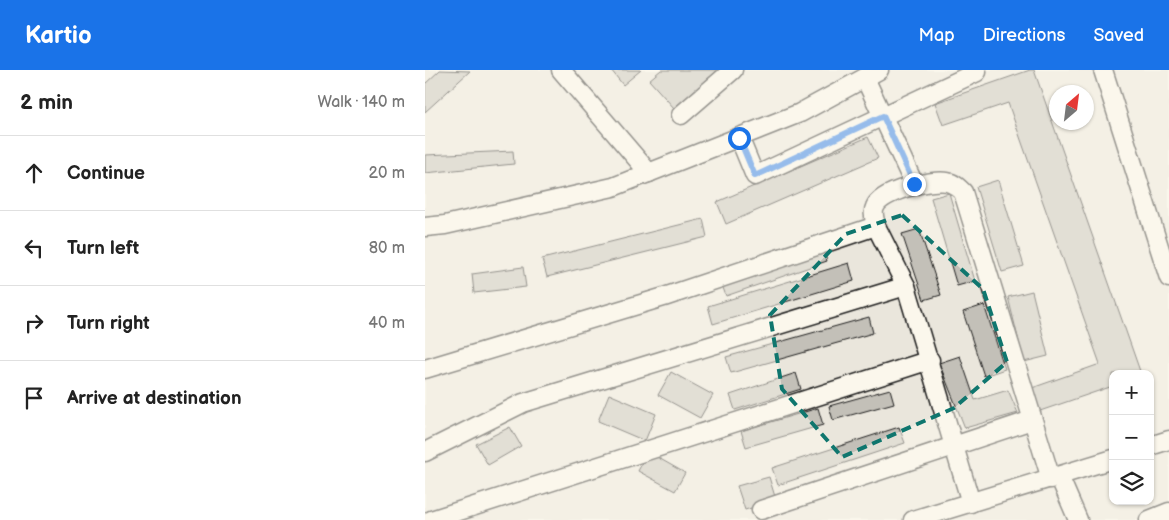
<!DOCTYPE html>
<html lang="en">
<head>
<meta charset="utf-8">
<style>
	body { margin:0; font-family:"Balsamiq Sans",sans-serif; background:#f6f6f6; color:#222 }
	.controls { position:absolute; right:15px; bottom:15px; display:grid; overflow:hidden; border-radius:10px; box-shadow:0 1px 4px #0004 }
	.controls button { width:45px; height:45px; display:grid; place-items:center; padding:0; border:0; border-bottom:1px solid #e0e0e0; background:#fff; color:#222; font:25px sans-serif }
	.compass { position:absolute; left:624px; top:15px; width:45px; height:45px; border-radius:50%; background:#fff; box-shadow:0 1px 4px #0004; rotate:28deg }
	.stop { position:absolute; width:15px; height:15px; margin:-11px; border:4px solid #1a73e8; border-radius:50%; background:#fff }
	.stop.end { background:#1a73e8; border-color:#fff; box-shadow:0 1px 5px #0008 }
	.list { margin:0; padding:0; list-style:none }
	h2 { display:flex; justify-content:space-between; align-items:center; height:65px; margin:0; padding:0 20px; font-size:21px }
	h2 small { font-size:16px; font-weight:400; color:#767676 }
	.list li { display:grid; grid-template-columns:32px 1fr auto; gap:15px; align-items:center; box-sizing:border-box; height:75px; padding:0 20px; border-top:1px solid #e0e0e0 }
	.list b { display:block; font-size:19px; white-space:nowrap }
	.list em { font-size:16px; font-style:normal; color:#767676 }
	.icon { flex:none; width:28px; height:28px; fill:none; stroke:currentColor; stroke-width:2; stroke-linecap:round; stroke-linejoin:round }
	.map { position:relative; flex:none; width:744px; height:450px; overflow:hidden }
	header { display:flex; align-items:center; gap:30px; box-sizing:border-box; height:70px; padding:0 25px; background:#1a73e8; color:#fff }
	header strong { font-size:24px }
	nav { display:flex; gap:28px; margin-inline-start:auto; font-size:18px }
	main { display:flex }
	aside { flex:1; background:#fff }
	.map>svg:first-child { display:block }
</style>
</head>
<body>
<header>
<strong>Kartio</strong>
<nav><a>Map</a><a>Directions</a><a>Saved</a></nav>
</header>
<main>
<aside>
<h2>2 min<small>Walk · 140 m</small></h2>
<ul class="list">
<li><svg class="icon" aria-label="ahead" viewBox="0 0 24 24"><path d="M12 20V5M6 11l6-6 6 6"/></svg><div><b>Continue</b></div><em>20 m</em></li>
<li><svg class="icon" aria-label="left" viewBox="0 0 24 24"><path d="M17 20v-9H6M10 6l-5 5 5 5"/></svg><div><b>Turn left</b></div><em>80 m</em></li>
<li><svg class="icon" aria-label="right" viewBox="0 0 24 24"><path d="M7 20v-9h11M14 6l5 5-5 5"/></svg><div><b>Turn right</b></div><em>40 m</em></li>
<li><svg class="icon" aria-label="arrive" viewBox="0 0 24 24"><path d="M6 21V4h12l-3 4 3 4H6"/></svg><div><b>Arrive at destination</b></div></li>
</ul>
</aside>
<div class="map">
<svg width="744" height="450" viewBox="0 0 744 450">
	<rect width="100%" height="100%" fill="#fbf7ec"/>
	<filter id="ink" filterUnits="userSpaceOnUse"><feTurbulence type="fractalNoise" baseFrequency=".02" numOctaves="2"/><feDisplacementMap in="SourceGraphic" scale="10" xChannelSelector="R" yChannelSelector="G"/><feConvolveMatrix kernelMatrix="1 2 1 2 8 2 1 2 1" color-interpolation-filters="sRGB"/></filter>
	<g filter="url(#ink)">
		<path fill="#eae6dc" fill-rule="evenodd" d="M0,0H744V450H0ZM632,22H662V52H632ZM688,304H725V431H688Z"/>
		<g fill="#c3c0b8" stroke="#1c1c1c">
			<polygon points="15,0 45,1 0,42 0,14"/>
			<polygon points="186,0 216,0 198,15"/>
			<polygon points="236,0 293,0 249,38 224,10"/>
			<polygon points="605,0 609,0 716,304 688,304 688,316 615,341 607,318 675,294 583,33 518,55 510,33"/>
			<polygon points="443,67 453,88 301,154 292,132"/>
			<polygon points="88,81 89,94 0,103 0,85"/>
			<polygon points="573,110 599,196 577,202 551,117"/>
			<polygon points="524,123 550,211 532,216 506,128"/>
			<polygon points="278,149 282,167 122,207 117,189"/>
			<polygon points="494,159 516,225 499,230 477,164"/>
			<polygon points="398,179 402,191 301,226 297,215"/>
			<polygon points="424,193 429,211 288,254 283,236"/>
			<polygon points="98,197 101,217 49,223 47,204"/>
			<polygon points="607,221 623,286 599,292 583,227"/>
			<polygon points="559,235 580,299 559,306 538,242"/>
			<polygon points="444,247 448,263 306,303 301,287"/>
			<polygon points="535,286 550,330 583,320 593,343 540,358 514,293"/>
			<polygon points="246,302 288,325 275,348 233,325"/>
			<polygon points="371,303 376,319 310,340 305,325"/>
			<polygon points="465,319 469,333 408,350 404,336"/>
			<polygon points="184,324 231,344 220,371 173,351"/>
			<polygon points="393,338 398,355 321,377 316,361"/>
			<polygon points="85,357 96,376 63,395 51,374"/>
			<polygon points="474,357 480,373 353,415 347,398"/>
			<polygon points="223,382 260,403 250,421 213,401"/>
			<polygon points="344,407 351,430 320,440 312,416"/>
		</g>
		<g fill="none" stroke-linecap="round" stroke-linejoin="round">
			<defs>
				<g id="minor">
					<polyline points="136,0 224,103"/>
					<polyline points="678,0 744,208"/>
					<polyline points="440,8 489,114"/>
					<polyline points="256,45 308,0"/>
					<polyline points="314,67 330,106 552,2 551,0"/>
					<polyline points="0,157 20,155 188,117 375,43 454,0"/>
					<polyline points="0,299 239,227 451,156"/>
					<polyline points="725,376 744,370"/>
					<polyline points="0,382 98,333 481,216"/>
					<polyline points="634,406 653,450"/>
					<path d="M546,433L481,216L451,156C450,150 447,143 450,137C456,121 506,109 522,112C529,113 533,117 538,122L626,409"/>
					<polyline points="336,440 607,350"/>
					<polyline points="6,450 505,290"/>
					<polyline points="488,450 688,389"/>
					<polyline points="724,450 744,442"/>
				</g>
			</defs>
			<use href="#minor" stroke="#1c1c1c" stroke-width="21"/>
			<use href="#minor" stroke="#fbf7ec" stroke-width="18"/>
		</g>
	</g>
	<g fill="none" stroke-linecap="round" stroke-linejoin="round" filter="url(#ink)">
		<polyline stroke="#1a73e8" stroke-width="6" points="314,68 330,106 458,46 489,114"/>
	</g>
	<path d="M0 0H744V450H0ZM477,145L558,219L582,292L529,338L417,387L357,319L345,245L421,164Z" fill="#fbf7ec" fill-opacity=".55" fill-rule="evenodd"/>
	<path fill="none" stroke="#0f766e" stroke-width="4" stroke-dasharray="10 6" stroke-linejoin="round" d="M477,145L558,219L582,292L529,338L417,387L357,319L345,245L421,164Z"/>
</svg>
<div class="controls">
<button>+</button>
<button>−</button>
<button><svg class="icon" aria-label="layers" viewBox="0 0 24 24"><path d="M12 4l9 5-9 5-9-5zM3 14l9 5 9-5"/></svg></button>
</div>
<svg class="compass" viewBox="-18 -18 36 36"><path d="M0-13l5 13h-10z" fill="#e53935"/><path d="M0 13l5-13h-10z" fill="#767676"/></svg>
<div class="stop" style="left:314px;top:68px"></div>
<div class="stop end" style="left:489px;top:114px"></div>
</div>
</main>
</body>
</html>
